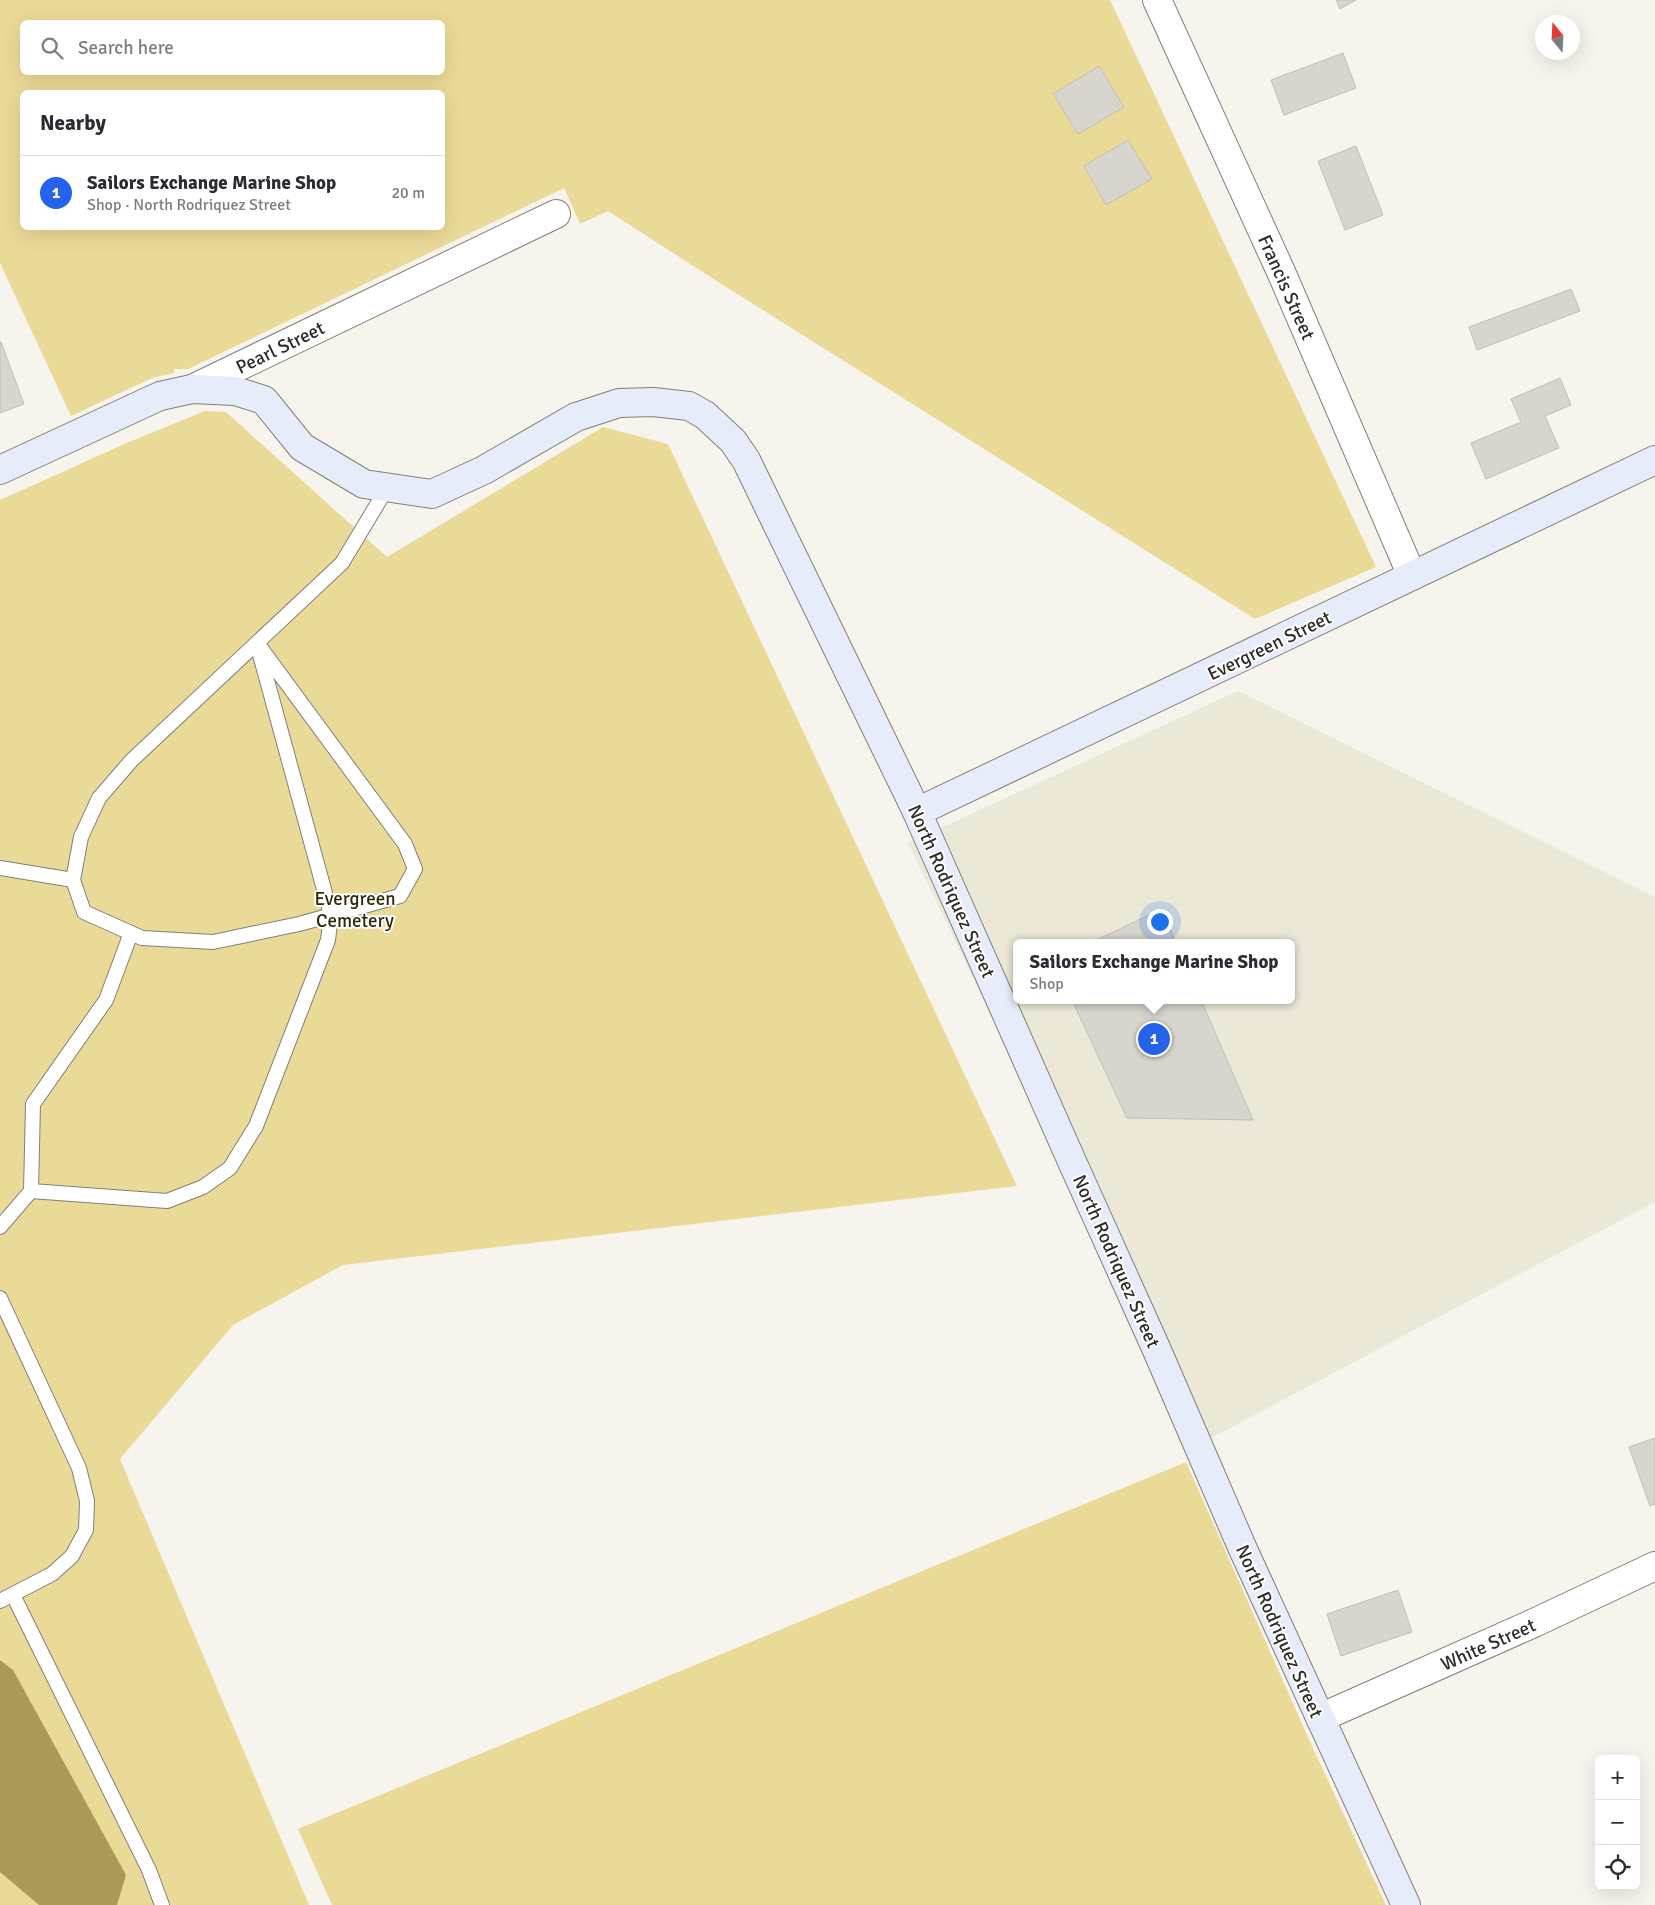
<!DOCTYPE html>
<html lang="en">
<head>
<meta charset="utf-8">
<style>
	body { margin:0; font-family:Signika,sans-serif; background:#f7f7f7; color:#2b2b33 }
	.controls { position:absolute; right:15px; bottom:15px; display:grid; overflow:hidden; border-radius:8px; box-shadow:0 5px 20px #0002 }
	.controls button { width:45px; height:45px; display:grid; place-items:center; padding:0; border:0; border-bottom:1px solid #e1e1e2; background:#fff; color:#2b2b33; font:25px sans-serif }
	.compass { position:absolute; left:1535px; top:15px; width:45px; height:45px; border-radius:50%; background:#fff; box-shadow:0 5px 20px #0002; rotate:342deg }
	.you { position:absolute; left:1159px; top:921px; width:18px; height:18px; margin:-12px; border:4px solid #fff; border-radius:50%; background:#1a73e8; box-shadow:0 0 0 8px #1a73e833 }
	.badge { display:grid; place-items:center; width:32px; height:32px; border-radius:50%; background:#2563eb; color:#fff; font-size:16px; font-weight:700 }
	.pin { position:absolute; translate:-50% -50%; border:2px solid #fff; box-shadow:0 1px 5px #0006 }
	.popup { position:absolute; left:1013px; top:939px; width:282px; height:65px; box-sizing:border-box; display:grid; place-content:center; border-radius:8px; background:#fff; filter:drop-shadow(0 1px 4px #0005); font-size:16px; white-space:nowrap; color:#7c7c81 }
	.popup b { font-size:19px; color:#2b2b33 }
	.popup::after { content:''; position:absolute; left:50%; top:100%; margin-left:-10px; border:10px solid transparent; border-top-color:#fff }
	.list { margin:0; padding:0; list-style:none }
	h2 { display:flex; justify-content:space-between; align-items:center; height:65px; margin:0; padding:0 20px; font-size:21px }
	h2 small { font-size:16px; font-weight:400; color:#7c7c81 }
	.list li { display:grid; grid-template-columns:32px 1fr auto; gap:15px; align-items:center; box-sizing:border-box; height:75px; padding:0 20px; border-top:1px solid #e1e1e2 }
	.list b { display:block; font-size:19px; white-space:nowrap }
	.list p { margin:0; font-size:16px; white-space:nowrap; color:#7c7c81 }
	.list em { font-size:16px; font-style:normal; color:#7c7c81 }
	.icon { flex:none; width:28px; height:28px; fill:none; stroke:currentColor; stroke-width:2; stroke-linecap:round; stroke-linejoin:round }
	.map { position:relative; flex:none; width:1655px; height:1905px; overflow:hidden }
	.search { position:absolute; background:#fff; box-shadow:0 5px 20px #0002; left:20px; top:20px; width:425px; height:55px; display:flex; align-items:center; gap:12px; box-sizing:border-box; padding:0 18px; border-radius:8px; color:#7c7c81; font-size:19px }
	.panel { position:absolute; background:#fff; box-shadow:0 5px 20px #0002; left:20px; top:90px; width:425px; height:140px; border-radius:8px }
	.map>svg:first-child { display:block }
</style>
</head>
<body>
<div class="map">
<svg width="1655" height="1905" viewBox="0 0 1655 1905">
	<rect width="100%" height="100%" fill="#f6f4ec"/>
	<path fill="#ece8d8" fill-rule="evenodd" d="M1238,691L1655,897V1202L1198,1445L908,843ZM1016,943H1292V1000H1016Z"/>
	<g fill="#eada98" fill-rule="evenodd">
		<path d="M0,0H1110L1376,567L1255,619L726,287L608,211L580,224L564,188L188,369H174V373L152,378L71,416L0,263ZM22,22H442V72H22ZM22,92H442V228H22Z"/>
		<polygon points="205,411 226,412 387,557 603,427 668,444 1017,1186 343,1265 233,1325 120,1459 309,1905 0,1905 0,500 129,442"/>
		<polygon points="1186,1462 1311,1744 1386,1905 332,1905 298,1829"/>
	</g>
	<polygon fill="#ab9a57" points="0,1660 13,1670 126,1875 117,1905 39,1905 0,1872"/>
	<g fill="#d7d5cd" stroke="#c0beb6">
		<polygon points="1336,0 1356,0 1340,9"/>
		<polygon points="1343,53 1356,88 1284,115 1271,80"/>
		<polygon points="1099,66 1124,107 1078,134 1053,94"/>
		<polygon points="1128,140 1152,179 1106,205 1084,166"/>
		<polygon points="1356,146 1383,215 1345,230 1318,161"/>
		<polygon points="1571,289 1580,311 1477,350 1469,327"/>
		<polygon points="0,342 1,342 24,404 0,413"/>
		<polygon points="1560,378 1571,405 1545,416 1559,448 1486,479 1471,443 1521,422 1511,399"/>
		<polygon points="1162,909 1176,943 1090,943"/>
		<polygon points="1072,1000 1201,1000 1253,1120 1127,1118"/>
		<polygon points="1655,1438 1655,1504 1650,1506 1629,1447"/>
		<polygon points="1398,1590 1412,1632 1341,1656 1327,1614"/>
	</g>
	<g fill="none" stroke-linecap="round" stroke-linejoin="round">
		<defs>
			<g id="lane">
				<polyline points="257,643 405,844 415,869 400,896 299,924 213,942 142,938 84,912 73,880 81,837 99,798 132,760 342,563 387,488"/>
				<polyline points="0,868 73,880"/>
				<polyline points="31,1191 167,1201 203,1187 230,1168 256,1126 328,940 331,915 259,651"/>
				<polyline points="0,1227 31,1191 33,1104 106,1000 131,933"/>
				<polyline points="0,1298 79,1468 87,1501 86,1530 72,1556 52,1574 0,1601"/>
				<polyline points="13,1595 149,1870 162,1905"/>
			</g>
			<g id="street">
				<polyline points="1157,0 1282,274 1412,576"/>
				<polyline points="192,389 556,214"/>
				<polyline points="1320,1718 1534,1623 1655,1566"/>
			</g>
			<g id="secondary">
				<polyline points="0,470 160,396 192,389 235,391 264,400 302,447 364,484 432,494 484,470 576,417 619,403 653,402 689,406 705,415 733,441 746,460 917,812 1074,1166 1156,1348 1242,1547 1406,1905"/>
				<polyline points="917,812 1655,460"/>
			</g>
		</defs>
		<use href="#lane" stroke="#817f78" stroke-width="16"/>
		<use href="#street" stroke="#817f78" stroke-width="30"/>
		<use href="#secondary" stroke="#817f78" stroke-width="30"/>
		<use href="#lane" stroke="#fff" stroke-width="14"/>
		<use href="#street" stroke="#fff" stroke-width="28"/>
		<use href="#secondary" stroke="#e7ecfa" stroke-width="28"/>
	</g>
	<g text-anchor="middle" stroke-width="4" stroke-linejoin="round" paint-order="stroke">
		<g font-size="19" fill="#2c2c29" stroke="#fff">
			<text transform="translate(1287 287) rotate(66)" y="7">Francis Street</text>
			<text transform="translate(280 347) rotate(-26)" y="7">Pearl Street</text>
			<text transform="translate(1269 645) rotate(-26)" y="7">Evergreen Street</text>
			<text transform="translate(952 891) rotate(66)" y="7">North Rodriquez Street</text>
			<text transform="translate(1117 1261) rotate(66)" y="7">North Rodriquez Street</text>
			<text transform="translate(1280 1631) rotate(66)" y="7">North Rodriquez Street</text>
			<text transform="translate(1488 1644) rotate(-24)" y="7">White Street</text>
		</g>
		<g font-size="19" fill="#312a0a" stroke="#fff">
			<text x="355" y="905">Evergreen<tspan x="355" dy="22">Cemetery</tspan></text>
		</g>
	</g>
</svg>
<div class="controls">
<button>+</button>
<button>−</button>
<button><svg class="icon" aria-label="locate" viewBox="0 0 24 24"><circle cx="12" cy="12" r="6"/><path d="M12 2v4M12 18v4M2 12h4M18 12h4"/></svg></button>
</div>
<svg class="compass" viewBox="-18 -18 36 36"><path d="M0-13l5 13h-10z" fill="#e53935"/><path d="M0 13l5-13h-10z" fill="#7c7c81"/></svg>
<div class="you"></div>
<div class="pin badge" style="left:1154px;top:1039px">1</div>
<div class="popup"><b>Sailors Exchange Marine Shop</b>Shop</div>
<div class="search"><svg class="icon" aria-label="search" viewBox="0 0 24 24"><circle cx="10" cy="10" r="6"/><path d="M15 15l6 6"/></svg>Search here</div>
<section class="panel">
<h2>Nearby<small></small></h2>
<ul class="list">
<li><span class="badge">1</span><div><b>Sailors Exchange Marine Shop</b><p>Shop · North Rodriquez Street</p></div><em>20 m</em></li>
</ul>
</section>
</div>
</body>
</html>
